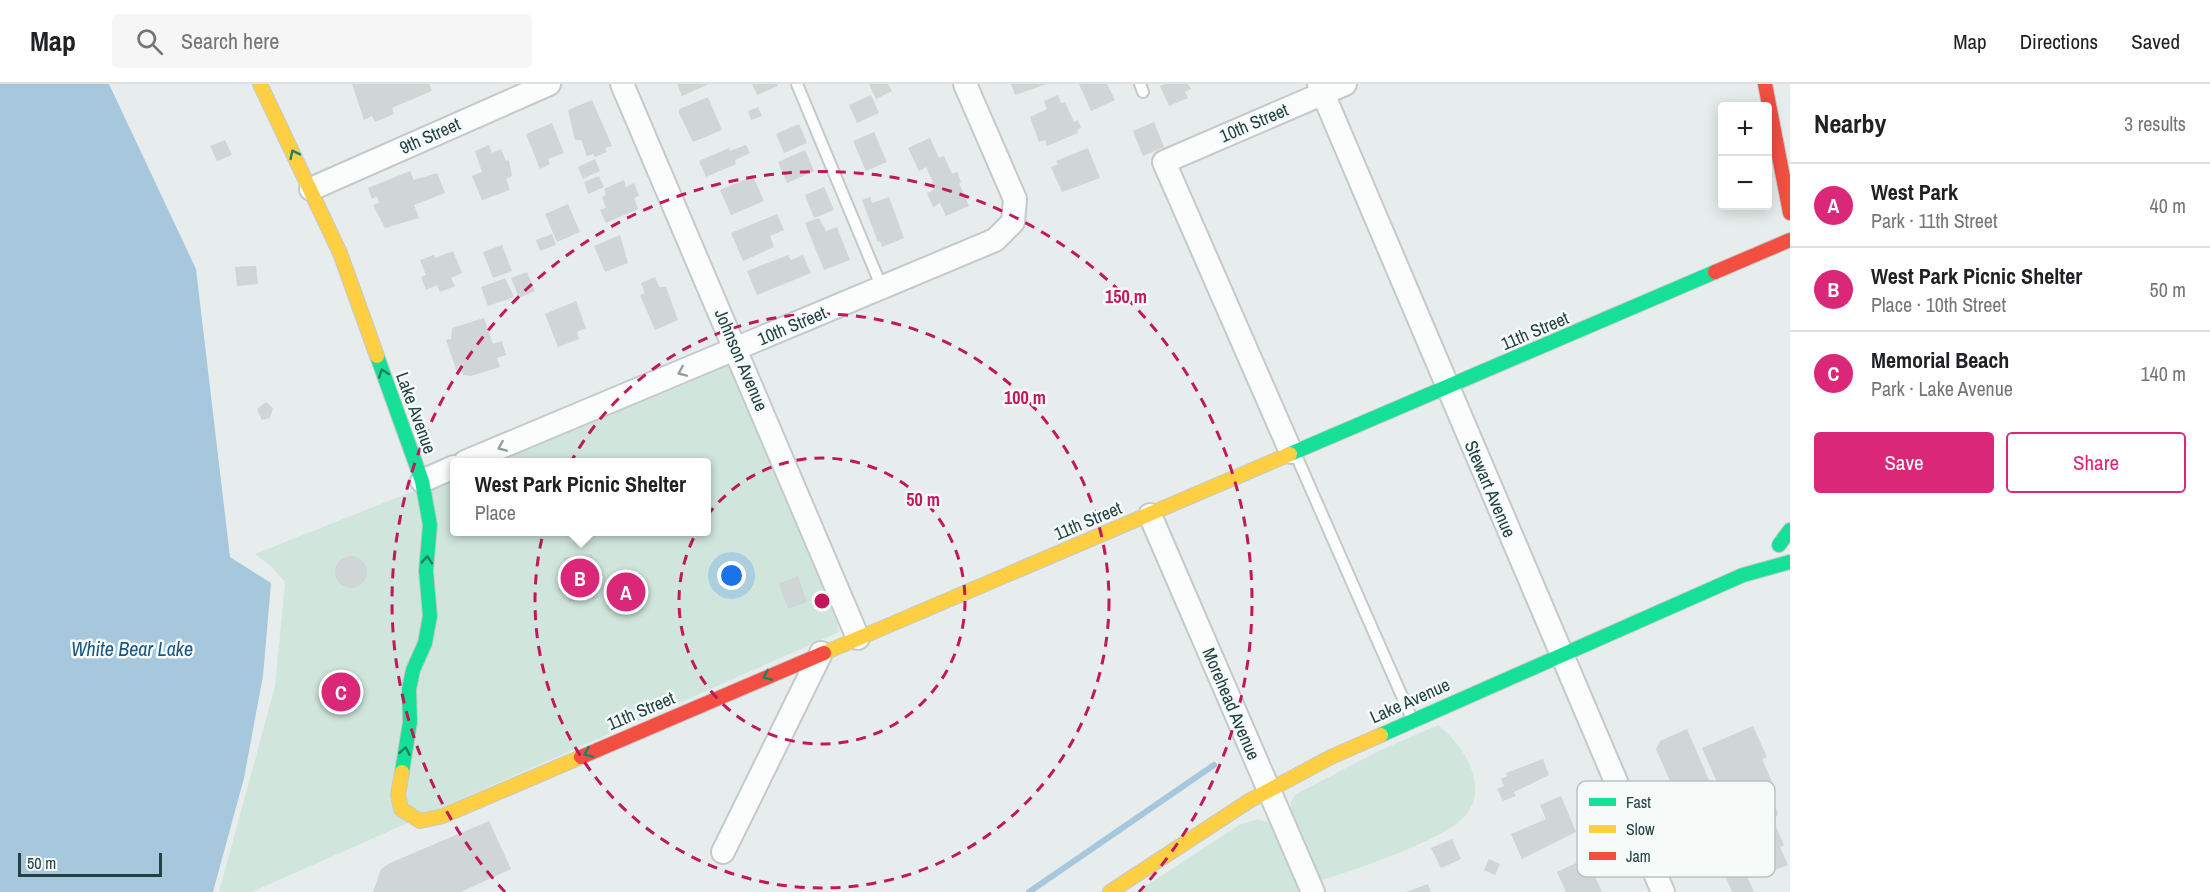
<!DOCTYPE html>
<html lang="en">
<head>
<meta charset="utf-8">
<style>
	body { margin:0; font-family:"Archivo Narrow",sans-serif; background:#f6f6f6; color:#202124 }
	.controls { position:absolute; right:18px; top:18px; display:grid; overflow:hidden; border-radius:6px; box-shadow:0 3px 15px #0003 }
	.controls button { width:54px; height:54px; display:grid; place-items:center; padding:0; border:0; border-bottom:2px solid #e0e0e0; background:#fff; color:#202124; font:30px sans-serif }
	.scale { position:absolute; left:18px; bottom:15px; width:144px; box-sizing:border-box; padding-left:6px; border:3px solid #234242; border-top:0; font-size:16px; line-height:21px; white-space:nowrap; color:#234242; -webkit-text-stroke:4px #f6fbfa; paint-order:stroke }
	.you { position:absolute; left:732px; top:492px; width:21px; height:21px; margin:-15px; border:4px solid #fff; border-radius:50%; background:#1a73e8; box-shadow:0 0 0 9px #1a73e833 }
	.badge { display:grid; place-items:center; width:39px; height:39px; border-radius:50%; background:#db2777; color:#fff; font-size:20px; font-weight:700 }
	.pin { position:absolute; translate:-50% -50%; border:3px solid #fff; box-shadow:0 2px 6px #0006 }
	.popup { position:absolute; left:450px; top:374px; width:261px; height:78px; box-sizing:border-box; display:grid; place-content:center; border-radius:6px; background:#fff; filter:drop-shadow(0 2px 4px #0005); font-size:20px; white-space:nowrap; color:#757577 }
	.popup b { font-size:22px; color:#202124 }
	.popup::after { content:''; position:absolute; left:50%; top:100%; margin-left:-12px; border:12px solid transparent; border-top-color:#fff }
	.list { margin:0; padding:0; list-style:none }
	h2 { display:flex; justify-content:space-between; align-items:center; height:78px; margin:0; padding:0 24px; font-size:26px }
	h2 small { font-size:20px; font-weight:400; color:#757577 }
	.list li { display:grid; grid-template-columns:39px 1fr auto; gap:18px; align-items:center; box-sizing:border-box; height:84px; padding:0 24px; border-top:2px solid #e0e0e0 }
	.list b { display:block; font-size:22px; white-space:nowrap }
	.list p { margin:0; font-size:20px; white-space:nowrap; color:#757577 }
	.list em { font-size:20px; font-style:normal; color:#757577 }
	.actions { display:flex; gap:12px; padding:18px 24px }
	.actions a { flex:1; padding:14px 0; border:2px solid #db2777; border-radius:6px; text-align:center; font-size:21px; color:#db2777 }
	.actions .main { background:#db2777; color:#fff }
	.icon { flex:none; width:33px; height:33px; fill:none; stroke:currentColor; stroke-width:2; stroke-linecap:round; stroke-linejoin:round }
	.map { position:relative; flex:none; width:1790px; height:808px; overflow:hidden }
	header { display:flex; align-items:center; gap:36px; box-sizing:border-box; height:84px; padding:0 30px; background:#fff; border-bottom:2px solid #e0e0e0 }
	header strong { font-size:28px }
	nav { display:flex; gap:33px; margin-inline-start:auto; font-size:21px }
	.search { width:420px; height:54px; background:#f6f6f6; display:flex; align-items:center; gap:15px; box-sizing:border-box; padding:0 21px; border-radius:6px; color:#757577; font-size:22px }
	main { display:flex }
	aside { flex:1; background:#fff }
	.map>svg:first-child { display:block }
</style>
</head>
<body>
<header>
<strong>Map</strong>
<div class="search"><svg class="icon" aria-label="search" viewBox="0 0 24 24"><circle cx="10" cy="10" r="6"/><path d="M15 15l6 6"/></svg>Search here</div>
<nav><a>Map</a><a>Directions</a><a>Saved</a></nav>
</header>
<main>
<div class="map">
<svg width="1790" height="808" viewBox="0 0 1790 808">
	<rect width="100%" height="100%" fill="#e7edec"/>
	<g fill="#d0e6dd">
		<polygon points="725,278 729,282 837,538 839,548 252,808 219,808 275,602 285,498 271,482 255,470 454,391 454,448 706,448 706,378 483,378"/>
		<path d="M1438,641C1462,660 1491,701 1465,732C1444,756 1352,787 1319,797L1291,729V717L1296,710L1381,666Z"/>
		<polygon points="1258,735 1273,740 1304,808 1136,808 1241,740"/>
	</g>
	<polygon fill="#a7c7dd" points="0,0 109,0 196,185 230,473 271,499 263,592 244,694 213,808 0,808"/>
	<g fill="none" stroke-linecap="round" stroke-linejoin="round">
		<polyline stroke="#a7c7dd" stroke-width="6" points="1029,808 1214,681"/>
	</g>
	<g fill="#cfd6d5">
		<polygon points="352,0 429,0 432,7 392,24 394,30 375,38 372,32 364,36"/>
		<polygon points="677,0 709,0 682,12"/>
		<polygon points="752,0 777,0 778,2 757,11"/>
		<polygon points="869,0 888,0 892,7 876,15"/>
		<polygon points="1011,0 1046,0 1015,11"/>
		<polygon points="1079,0 1107,0 1115,16 1091,27"/>
		<polygon points="1165,0 1188,0 1191,5 1185,8 1188,14 1169,22 1160,2"/>
		<polygon points="871,11 879,29 857,39 849,21"/>
		<polygon points="1058,11 1061,19 1065,18 1074,38 1078,36 1081,44 1077,46 1078,49 1047,62 1045,56 1039,58 1030,33 1047,25 1044,17"/>
		<polygon points="708,13 722,46 693,58 679,29 679,25"/>
		<polygon points="592,16 612,62 605,64 607,68 595,73 593,70 587,72 581,56 575,56 568,26"/>
		<polygon points="758,23 762,32 751,36 748,27"/>
		<polygon points="1154,38 1164,63 1143,72 1133,47"/>
		<polygon points="552,39 564,69 548,75 550,80 540,85 526,50"/>
		<polygon points="799,40 807,59 784,69 776,50"/>
		<polygon points="874,48 887,78 866,87 853,57"/>
		<polygon points="930,54 939,74 944,72 952,90 957,88 961,98 959,99 969,122 946,132 940,119 933,123 927,109 934,106 931,100 933,98 926,83 919,87 908,64"/>
		<polygon points="225,56 232,71 217,77 210,62"/>
		<polygon points="489,61 492,69 501,65 506,77 509,76 512,92 506,95 510,106 482,116 472,92 482,88 475,67"/>
		<polygon points="746,61 750,69 735,76 736,80 706,93 699,77 729,64 730,67"/>
		<polygon points="1088,64 1100,94 1062,108 1051,83 1058,80 1056,77"/>
		<polygon points="805,66 814,87 787,99 778,78"/>
		<polygon points="595,75 600,87 583,95 578,83"/>
		<polygon points="410,87 414,96 437,89 445,109 414,121 419,134 385,144 373,121 379,119 377,112 372,115 368,104"/>
		<polygon points="599,92 604,103 588,110 584,98"/>
		<polygon points="753,92 764,117 731,131 720,106"/>
		<polygon points="624,96 626,103 634,99 639,112 634,114 638,125 606,139 600,126 606,124 602,113 606,111 604,105"/>
		<polygon points="824,103 834,126 814,134 805,111"/>
		<polygon points="870,113 872,119 889,113 904,154 882,163 880,157 878,158 862,116"/>
		<polygon points="568,120 580,148 557,158 545,130"/>
		<polygon points="777,130 784,146 770,152 774,163 743,177 731,149"/>
		<polygon points="819,134 826,147 837,143 850,176 824,186 805,139"/>
		<polygon points="552,150 556,161 540,167 536,156"/>
		<polygon points="620,151 628,179 605,188 594,162"/>
		<polygon points="502,161 512,187 493,194 483,168"/>
		<polygon points="453,167 462,189 451,194 455,202 440,208 437,201 426,206 421,193 426,191 420,176 434,171 435,174"/>
		<polygon points="788,171 791,176 803,171 811,189 757,211 747,187"/>
		<polygon points="256,182 258,200 237,202 235,183"/>
		<polygon points="527,188 535,207 519,214 511,194"/>
		<polygon points="655,193 659,203 666,203 678,236 655,246 640,211 645,209 641,199"/>
		<polygon points="505,194 514,213 488,222 481,203"/>
		<polygon points="576,217 586,244 577,248 579,255 558,263 545,230"/>
		<polygon points="484,234 493,260 502,257 506,271 497,274 500,283 471,292 463,291 462,287 457,288 446,256 451,255 452,244"/>
		<polygon points="266,318 273,324 270,334 262,336 257,325"/>
		<polygon points="592,470 598,514 569,518 563,474"/>
		<circle cx="351" cy="488" r="16"/>
		<polygon points="798,492 807,518 788,525 779,500"/>
		<polygon points="1753,642 1767,673 1762,675 1772,698 1769,699 1776,716 1773,717 1778,729 1774,738 1784,761 1780,763 1788,781 1758,792 1702,664"/>
		<polygon points="1687,645 1730,745 1691,762 1671,718 1678,715 1656,665 1660,657"/>
		<polygon points="1543,675 1549,691 1514,708 1516,712 1503,717 1497,705 1504,702 1501,695 1507,692 1506,689"/>
		<polygon points="1561,712 1576,748 1522,775 1511,750 1546,735 1540,721"/>
		<polygon points="489,737 511,785 461,808 373,808 381,785 390,779"/>
		<polygon points="1452,755 1461,775 1441,784 1431,764"/>
		<polygon points="1732,758 1754,808 1732,808 1714,765"/>
		<polygon points="1587,774 1602,808 1566,808 1557,788"/>
		<polygon points="1489,775 1500,780 1495,791 1484,786"/>
		<polygon points="1428,800 1431,808 1406,808"/>
	</g>
	<g fill="none" stroke-linecap="round" stroke-linejoin="round">
		<defs>
			<g id="lane">
				<polyline points="797,0 882,204"/>
				<polyline points="1140,0 1143,8"/>
				<polyline points="1295,369 1412,635"/>
			</g>
			<g id="street">
				<polyline points="622,0 858,554"/>
				<polyline points="1319,0 1663,808"/>
				<polyline points="311,105 549,0"/>
				<polyline points="1291,368 1164,78 1345,0"/>
				<polyline points="465,378 995,156 1013,138 1015,115 965,0"/>
				<polyline points="422,397 454,383"/>
				<polyline points="1150,431 1313,808"/>
				<polyline points="723,768 821,569"/>
			</g>
			<g id="fast">
				<polyline points="377,272 422,397 430,441 426,487 430,532 425,559 413,586 409,605 410,638 402,688"/>
				<polyline points="1290,370 1715,188"/>
				<polyline points="1779,461 1790,446"/>
				<polyline points="1381,651 1743,491 1790,478"/>
			</g>
			<g id="slow">
				<polyline points="260,0 340,169 377,272"/>
				<polyline points="824,569 1290,370"/>
				<polyline points="402,688 398,711 401,725 420,737 443,732 581,673"/>
				<polyline points="1110,808 1249,717 1331,673 1381,651"/>
			</g>
			<g id="jam">
				<polyline points="1765,0 1790,129"/>
				<polyline points="1715,188 1790,156"/>
				<polyline points="581,673 824,569"/>
			</g>
		</defs>
		<use href="#lane" stroke="#c4cac9" stroke-width="14"/>
		<use href="#street" stroke="#c4cac9" stroke-width="26"/>
		<use href="#fast" stroke="#c3caca" stroke-width="16"/>
		<use href="#slow" stroke="#c3caca" stroke-width="16"/>
		<use href="#jam" stroke="#c3caca" stroke-width="16"/>
		<use href="#lane" stroke="#fbfcfc" stroke-width="10"/>
		<use href="#street" stroke="#fbfcfc" stroke-width="22"/>
		<use href="#fast" stroke="#16e098" stroke-width="14"/>
		<use href="#slow" stroke="#ffcf43" stroke-width="14"/>
		<use href="#jam" stroke="#f24e42" stroke-width="14"/>
	</g>
	<defs><path id="oneway-chevron" d="M-2-3.5L2.5 0L-2 3.5" fill="none" stroke-width="1.6" stroke-linecap="round" stroke-linejoin="round" transform="scale(1.5)"/></defs>
	<g stroke="#1e8164">
		<use href="#oneway-chevron" transform="translate(294 70) rotate(-116)"/>
		<use href="#oneway-chevron" transform="translate(383 289) rotate(-110)"/>
		<use href="#oneway-chevron" transform="translate(427 476) rotate(-86)"/>
		<use href="#oneway-chevron" transform="translate(767 592) rotate(157)"/>
		<use href="#oneway-chevron" transform="translate(405 667) rotate(-80)"/>
		<use href="#oneway-chevron" transform="translate(588 669) rotate(157)"/>
	</g>
	<g stroke="#8f9f9f">
		<use href="#oneway-chevron" transform="translate(682 288) rotate(157)"/>
		<use href="#oneway-chevron" transform="translate(502 363) rotate(157)"/>
	</g>
	<g fill="none" stroke="#c2185b" stroke-width="3" stroke-dasharray="10 8">
		<circle cx="822" cy="517" r="143"/>
		<circle cx="822" cy="517" r="287"/>
		<path d="M505 808A430 430 0 1 1 1139 808"/>
	</g>
	<g text-anchor="middle" stroke-width="5" stroke-linejoin="round" paint-order="stroke">
		<g font-size="18" fill="#234242" stroke="#f6fbfa">
			<text transform="translate(1254 39) rotate(-23)" y="6">10th Street</text>
			<text transform="translate(430 52) rotate(-24)" y="6">9th Street</text>
			<text transform="translate(792 242) rotate(-23)" y="6">10th Street</text>
			<text transform="translate(1535 247) rotate(-23)" y="6">11th Street</text>
			<text transform="translate(741 276) rotate(67)" y="6">Johnson Avenue</text>
			<text transform="translate(416 329) rotate(70)" y="6">Lake Avenue</text>
			<text transform="translate(1490 405) rotate(67)" y="6">Stewart Avenue</text>
			<text transform="translate(1088 437) rotate(-23)" y="6">11th Street</text>
			<text transform="translate(1410 617) rotate(-24)" y="6">Lake Avenue</text>
			<text transform="translate(1231 620) rotate(67)" y="6">Morehead Avenue</text>
			<text transform="translate(641 627) rotate(-23)" y="6">11th Street</text>
		</g>
		<g font-size="20" font-style="italic" fill="#195682" stroke="#f6fbfa">
			<text x="132" y="572">White Bear Lake</text>
		</g>
	</g>
	<rect x="1577" y="697" width="198" height="96" rx="9" fill="#f6fbfa" stroke="#b7c4c3" stroke-width="1.5"/>
	<rect x="1589" y="714" width="27" height="8" fill="#16e098"/>
	<rect x="1589" y="741" width="27" height="8" fill="#ffcf43"/>
	<rect x="1589" y="768" width="27" height="8" fill="#f24e42"/>
	<g font-size="16" fill="#234242">
		<text x="1626" y="724">Fast</text>
		<text x="1626" y="751">Slow</text>
		<text x="1626" y="778">Jam</text>
	</g>
	<circle cx="822" cy="517" r="9" fill="#c2185b" stroke="#f6fbfa" stroke-width="3"/>
	<g font-size="18" text-anchor="middle" font-weight="bold" fill="#c2185b" stroke="#f6fbfa" stroke-width="5" stroke-linejoin="round" paint-order="stroke">
		<text x="1126" y="219">150 m</text>
		<text x="1025" y="320">100 m</text>
		<text x="923" y="422">50 m</text>
	</g>
</svg>
<div class="controls">
<button>+</button>
<button>−</button>
</div>
<div class="scale">50 m</div>
<div class="you"></div>
<div class="pin badge" style="left:626px;top:508px">A</div>
<div class="pin badge" style="left:580px;top:494px">B</div>
<div class="popup"><b>West Park Picnic Shelter</b>Place</div>
<div class="pin badge" style="left:341px;top:608px">C</div>
</div>
<aside>
<h2>Nearby<small>3 results</small></h2>
<ul class="list">
<li><span class="badge">A</span><div><b>West Park</b><p>Park · 11th Street</p></div><em>40 m</em></li>
<li><span class="badge">B</span><div><b>West Park Picnic Shelter</b><p>Place · 10th Street</p></div><em>50 m</em></li>
<li><span class="badge">C</span><div><b>Memorial Beach</b><p>Park · Lake Avenue</p></div><em>140 m</em></li>
</ul>
<div class="actions"><a class="main">Save</a><a>Share</a></div>
</aside>
</main>
</body>
</html>
